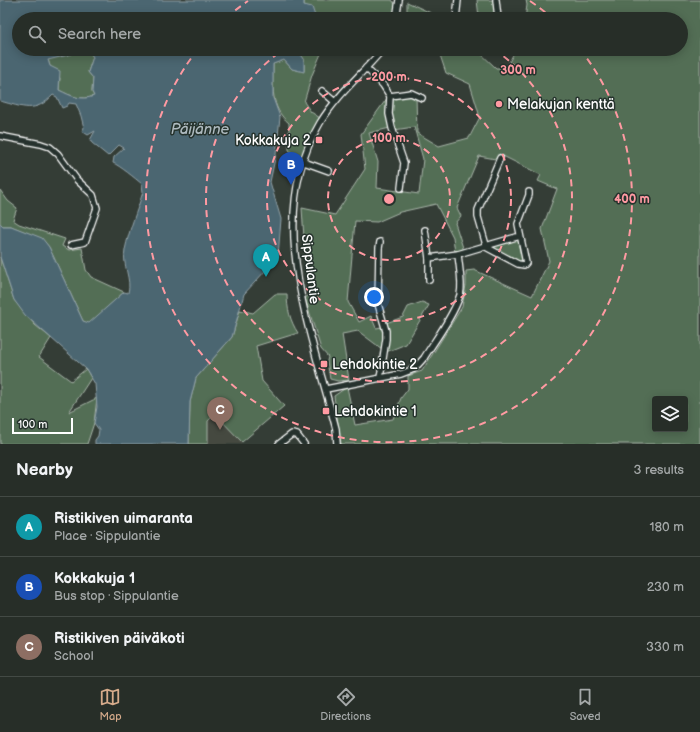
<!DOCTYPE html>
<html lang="en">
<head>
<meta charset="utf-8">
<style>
	body { margin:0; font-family:"Balsamiq Sans",sans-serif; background:#333a34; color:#f1f3f6 }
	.controls { position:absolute; right:12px; bottom:12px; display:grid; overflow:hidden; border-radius:4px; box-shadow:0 2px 10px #0003 }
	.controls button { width:36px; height:36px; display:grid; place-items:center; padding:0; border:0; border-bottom:1px solid #434a45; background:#272e28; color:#f1f3f6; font:20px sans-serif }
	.scale { position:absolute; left:12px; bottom:10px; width:61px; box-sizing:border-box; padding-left:4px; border:2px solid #fff; border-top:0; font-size:11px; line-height:14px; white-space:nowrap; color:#fff; -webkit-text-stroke:3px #26332d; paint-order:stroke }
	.you { position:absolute; left:374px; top:297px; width:14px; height:14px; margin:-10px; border:3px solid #fff; border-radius:50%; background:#1a73e8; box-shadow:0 0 0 6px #1a73e833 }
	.badge { display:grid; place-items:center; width:26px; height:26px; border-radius:50%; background:#d6ab8b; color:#fff; font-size:13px; font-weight:700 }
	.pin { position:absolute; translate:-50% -33px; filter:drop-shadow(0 1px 2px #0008) }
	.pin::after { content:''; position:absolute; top:21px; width:14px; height:12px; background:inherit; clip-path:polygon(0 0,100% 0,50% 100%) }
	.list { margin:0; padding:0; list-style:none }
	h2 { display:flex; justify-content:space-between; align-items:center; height:52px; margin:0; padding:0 16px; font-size:17px }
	h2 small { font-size:13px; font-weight:400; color:#a4a8a8 }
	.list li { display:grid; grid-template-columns:26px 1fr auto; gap:12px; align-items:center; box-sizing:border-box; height:60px; padding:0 16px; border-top:1px solid #434a45 }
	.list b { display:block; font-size:15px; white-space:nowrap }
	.list p { margin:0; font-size:13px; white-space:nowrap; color:#a4a8a8 }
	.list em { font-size:13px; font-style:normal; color:#a4a8a8 }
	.icon { flex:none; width:22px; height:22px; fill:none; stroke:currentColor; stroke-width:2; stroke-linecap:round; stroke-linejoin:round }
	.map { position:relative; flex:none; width:700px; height:444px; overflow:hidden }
	.search { position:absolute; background:#272e28; box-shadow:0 2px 10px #0003; left:12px; right:12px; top:12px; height:44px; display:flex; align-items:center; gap:10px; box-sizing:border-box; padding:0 14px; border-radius:22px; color:#a4a8a8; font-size:15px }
	.sheet { height:232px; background:#272e28 }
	nav { display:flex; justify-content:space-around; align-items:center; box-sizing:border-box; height:56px; border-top:1px solid #434a45; background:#272e28; font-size:11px; color:#a4a8a8 }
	nav a { display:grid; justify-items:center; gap:2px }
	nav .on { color:#d6ab8b }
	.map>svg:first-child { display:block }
</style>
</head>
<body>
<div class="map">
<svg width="700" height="444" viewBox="0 0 700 444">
	<rect width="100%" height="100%" fill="#343d36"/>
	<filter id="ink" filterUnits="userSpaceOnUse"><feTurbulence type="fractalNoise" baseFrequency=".025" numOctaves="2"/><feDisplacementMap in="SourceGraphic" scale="8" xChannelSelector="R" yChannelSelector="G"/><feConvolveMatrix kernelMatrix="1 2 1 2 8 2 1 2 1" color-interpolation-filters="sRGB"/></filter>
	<g filter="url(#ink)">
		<polygon fill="#454840" points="216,413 242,442 240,444 208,444 208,420"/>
		<g fill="#536e55" stroke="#a9b6aa" fill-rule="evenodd">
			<polygon points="304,0 392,0 396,5 393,19 345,19 341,15 338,19 316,19 315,16 304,5"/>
			<polygon points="477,0 494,0 497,17 479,17"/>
			<path d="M526,0H700V444H341L334,396L347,387L355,425L393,419L401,398L408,389V376L422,371L462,307L466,285V271L474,270L532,296L549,261L542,229L557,189L538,181L541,175L503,156L501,160L479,156L457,208L461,216L455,223L464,251L455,253L453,237L436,204L400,212L377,222L355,221L348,302L359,322L371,316L376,328L382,327L383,339L382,349L358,331L342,334L349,380L338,381L330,379L327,361L328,357L321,349L305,298L312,293L313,288L305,253L302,208L335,215L365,169L361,134L388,97L390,128L369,133L378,162L377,188L419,194L423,159L414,127L394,130L392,114L393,98L406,95L416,97L417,133L439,146L469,138L480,117L470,84L446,73L438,49H476L496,68H506L516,49H681V19H525L527,5ZM655,399H685V429H655Z"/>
			<polygon points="407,2 444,19 405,19 407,11"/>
			<path d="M74,49H88L93,57L88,72L93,78L92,92L94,96C81,101 71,96 59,90L60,78L50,66L48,59L72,54Z"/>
			<path d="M297,49H323L312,75L304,102L311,112L320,118L306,145L301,161L289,150V123C270,108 273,86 273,64L284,60L292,69L304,71V59Z"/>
			<polygon points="0,190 8,201 17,208 13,220 19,224 65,239 62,246 69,250 82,248 86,270 91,277 124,292 89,324 83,321 49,247 42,239 11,226 3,226 0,223"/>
			<polygon points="515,239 519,239 523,260 519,262 492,248 492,246"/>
			<polygon points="0,257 14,300 35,325 51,338 39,357 71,381 86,369 91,378 69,412 97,398 94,423 87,444 0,444"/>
			<path d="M275,294H287C287,308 290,321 298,333L256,346L262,381L284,406L242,442L215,414L208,421V444H189L190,402L196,378L232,337L240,310L253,313Z"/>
			<polygon points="422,302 429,305 406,344 386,352 386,323 403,317 408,307"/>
		</g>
		<path fill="#4b6671" stroke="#93a3aa" d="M0,0H304V5L312,7L316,19H19V49H74L72,54L48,60L50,66L60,71L59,90C71,96 81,101 94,96L92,92L93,78L88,72L93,57L88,49H297L304,59V72L292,69L284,60L273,64V98L280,117L276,154L270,182L281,219L278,257L244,294L232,337L196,378L190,402L189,444H95V440L98,436L99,430L94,423L97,407L95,384L86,369L25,315L14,300L0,257V223L3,226H11L42,238L49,247L83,321L89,323L124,292L128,293C132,279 122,265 125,250C129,230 137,211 143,192L142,184C136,179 119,165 113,163L114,157L124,148L119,145L108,156L92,143L90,140L95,131L88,135L82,131L84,128L81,116L76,104L69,103L67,106L62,108L57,97L53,95C35,114 23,107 0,101Z"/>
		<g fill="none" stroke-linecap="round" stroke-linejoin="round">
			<defs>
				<g id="minor">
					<polyline points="496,0 498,18"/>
					<polyline points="396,19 399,0"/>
					<polyline points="456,19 458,0"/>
					<polyline points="366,68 383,85 390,96 389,114 392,128 404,163 401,188"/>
					<polyline points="322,91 335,102"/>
					<polyline points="390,96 411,93 422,98"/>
					<polyline points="0,136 41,144 50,147 58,154 77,180 93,195 97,208 85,242 71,245"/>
					<polyline points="304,162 329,171"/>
					<polyline points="425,230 429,258 429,280"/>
					<polyline points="486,245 478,217 478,210 500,158"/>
					<polyline points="484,246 518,264 524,265 526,263 518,224 529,195 529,192"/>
					<polyline points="429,258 458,254 520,236"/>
					<polyline points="380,378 386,339 386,331 378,304 379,248 380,242"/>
					<path d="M326,389L401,374L414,369L424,358C435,340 454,315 460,295C463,283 459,267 458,254"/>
					<polyline points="279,444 292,434 297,435 304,444"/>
					<path d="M337,444L336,429C311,332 264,217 320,123C337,95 362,74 383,49"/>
				</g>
			</defs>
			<use href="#minor" stroke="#fff" stroke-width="8"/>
			<use href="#minor" stroke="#26332d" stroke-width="5.5"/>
		</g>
	</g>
	<g fill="none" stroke="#ff9aa2" stroke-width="2" stroke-dasharray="7 5">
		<circle cx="389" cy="199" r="61"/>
		<circle cx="389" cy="199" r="122"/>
		<path d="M357 19A183 183 0 0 1 421 19M494 49A183 183 0 1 1 284 49"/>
		<path d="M226 18A243 243 0 0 1 248 1M530 1A243 243 0 0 1 552 18M580 49A243 243 0 1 1 198 49"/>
	</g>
	<g fill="#ff9aa2" stroke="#26332d" stroke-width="1.5">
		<circle cx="499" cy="104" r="4"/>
		<rect x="315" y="136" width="8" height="8" rx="2"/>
		<rect x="320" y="360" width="8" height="8" rx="2"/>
		<rect x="322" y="407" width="8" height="8" rx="2"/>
	</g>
	<g text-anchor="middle" stroke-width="3" stroke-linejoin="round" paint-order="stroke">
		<g font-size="14" fill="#fff" stroke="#26332d" text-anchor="start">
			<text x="507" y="109">Melakujan kenttä</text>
			<text x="311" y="145" text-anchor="end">Kokkakuja 2</text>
			<text x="332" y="369">Lehdokintie 2</text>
			<text x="334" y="416">Lehdokintie 1</text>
		</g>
		<g font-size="14" fill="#fff" stroke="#26332d">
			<text transform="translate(311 269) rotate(83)" y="5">Sippulantie</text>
		</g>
		<g font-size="15" font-style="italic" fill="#aebabf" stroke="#26332d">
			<text x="200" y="134">Päijänne</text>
		</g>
	</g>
	<circle cx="389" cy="199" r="6" fill="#ff9aa2" stroke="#26332d" stroke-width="2"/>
	<g font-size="12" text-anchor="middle" font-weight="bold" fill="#ff9aa2" stroke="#26332d" stroke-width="3" stroke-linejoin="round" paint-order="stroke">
		<text x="518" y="74">300 m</text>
		<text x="389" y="81">200 m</text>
		<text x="389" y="142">100 m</text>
		<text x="632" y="203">400 m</text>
	</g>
</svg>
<div class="controls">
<button><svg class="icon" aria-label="layers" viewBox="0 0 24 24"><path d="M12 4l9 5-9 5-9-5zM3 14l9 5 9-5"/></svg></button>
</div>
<div class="scale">100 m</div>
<div class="you"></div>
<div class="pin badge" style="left:266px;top:277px;background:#0f9aa8">A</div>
<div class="pin badge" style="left:291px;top:185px;background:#1a4fb4">B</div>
<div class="pin badge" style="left:220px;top:430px;background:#8d6e63">C</div>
<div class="search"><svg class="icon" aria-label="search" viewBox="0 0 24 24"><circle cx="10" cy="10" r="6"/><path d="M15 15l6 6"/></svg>Search here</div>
</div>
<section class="sheet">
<h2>Nearby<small>3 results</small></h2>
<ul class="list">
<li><span class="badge" style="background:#0f9aa8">A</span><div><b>Ristikiven uimaranta</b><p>Place · Sippulantie</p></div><em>180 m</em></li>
<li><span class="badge" style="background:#1a4fb4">B</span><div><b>Kokkakuja 1</b><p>Bus stop · Sippulantie</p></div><em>230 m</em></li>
<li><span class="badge" style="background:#8d6e63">C</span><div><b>Ristikiven päiväkoti</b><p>School</p></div><em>330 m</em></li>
</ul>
</section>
<nav>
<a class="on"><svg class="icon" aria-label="map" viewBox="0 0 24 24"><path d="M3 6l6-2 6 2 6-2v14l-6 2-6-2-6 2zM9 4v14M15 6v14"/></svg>Map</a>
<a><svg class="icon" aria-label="directions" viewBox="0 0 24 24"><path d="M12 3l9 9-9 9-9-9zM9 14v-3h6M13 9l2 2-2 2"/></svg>Directions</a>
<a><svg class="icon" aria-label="saved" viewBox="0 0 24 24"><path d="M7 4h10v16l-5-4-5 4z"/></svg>Saved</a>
</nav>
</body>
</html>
